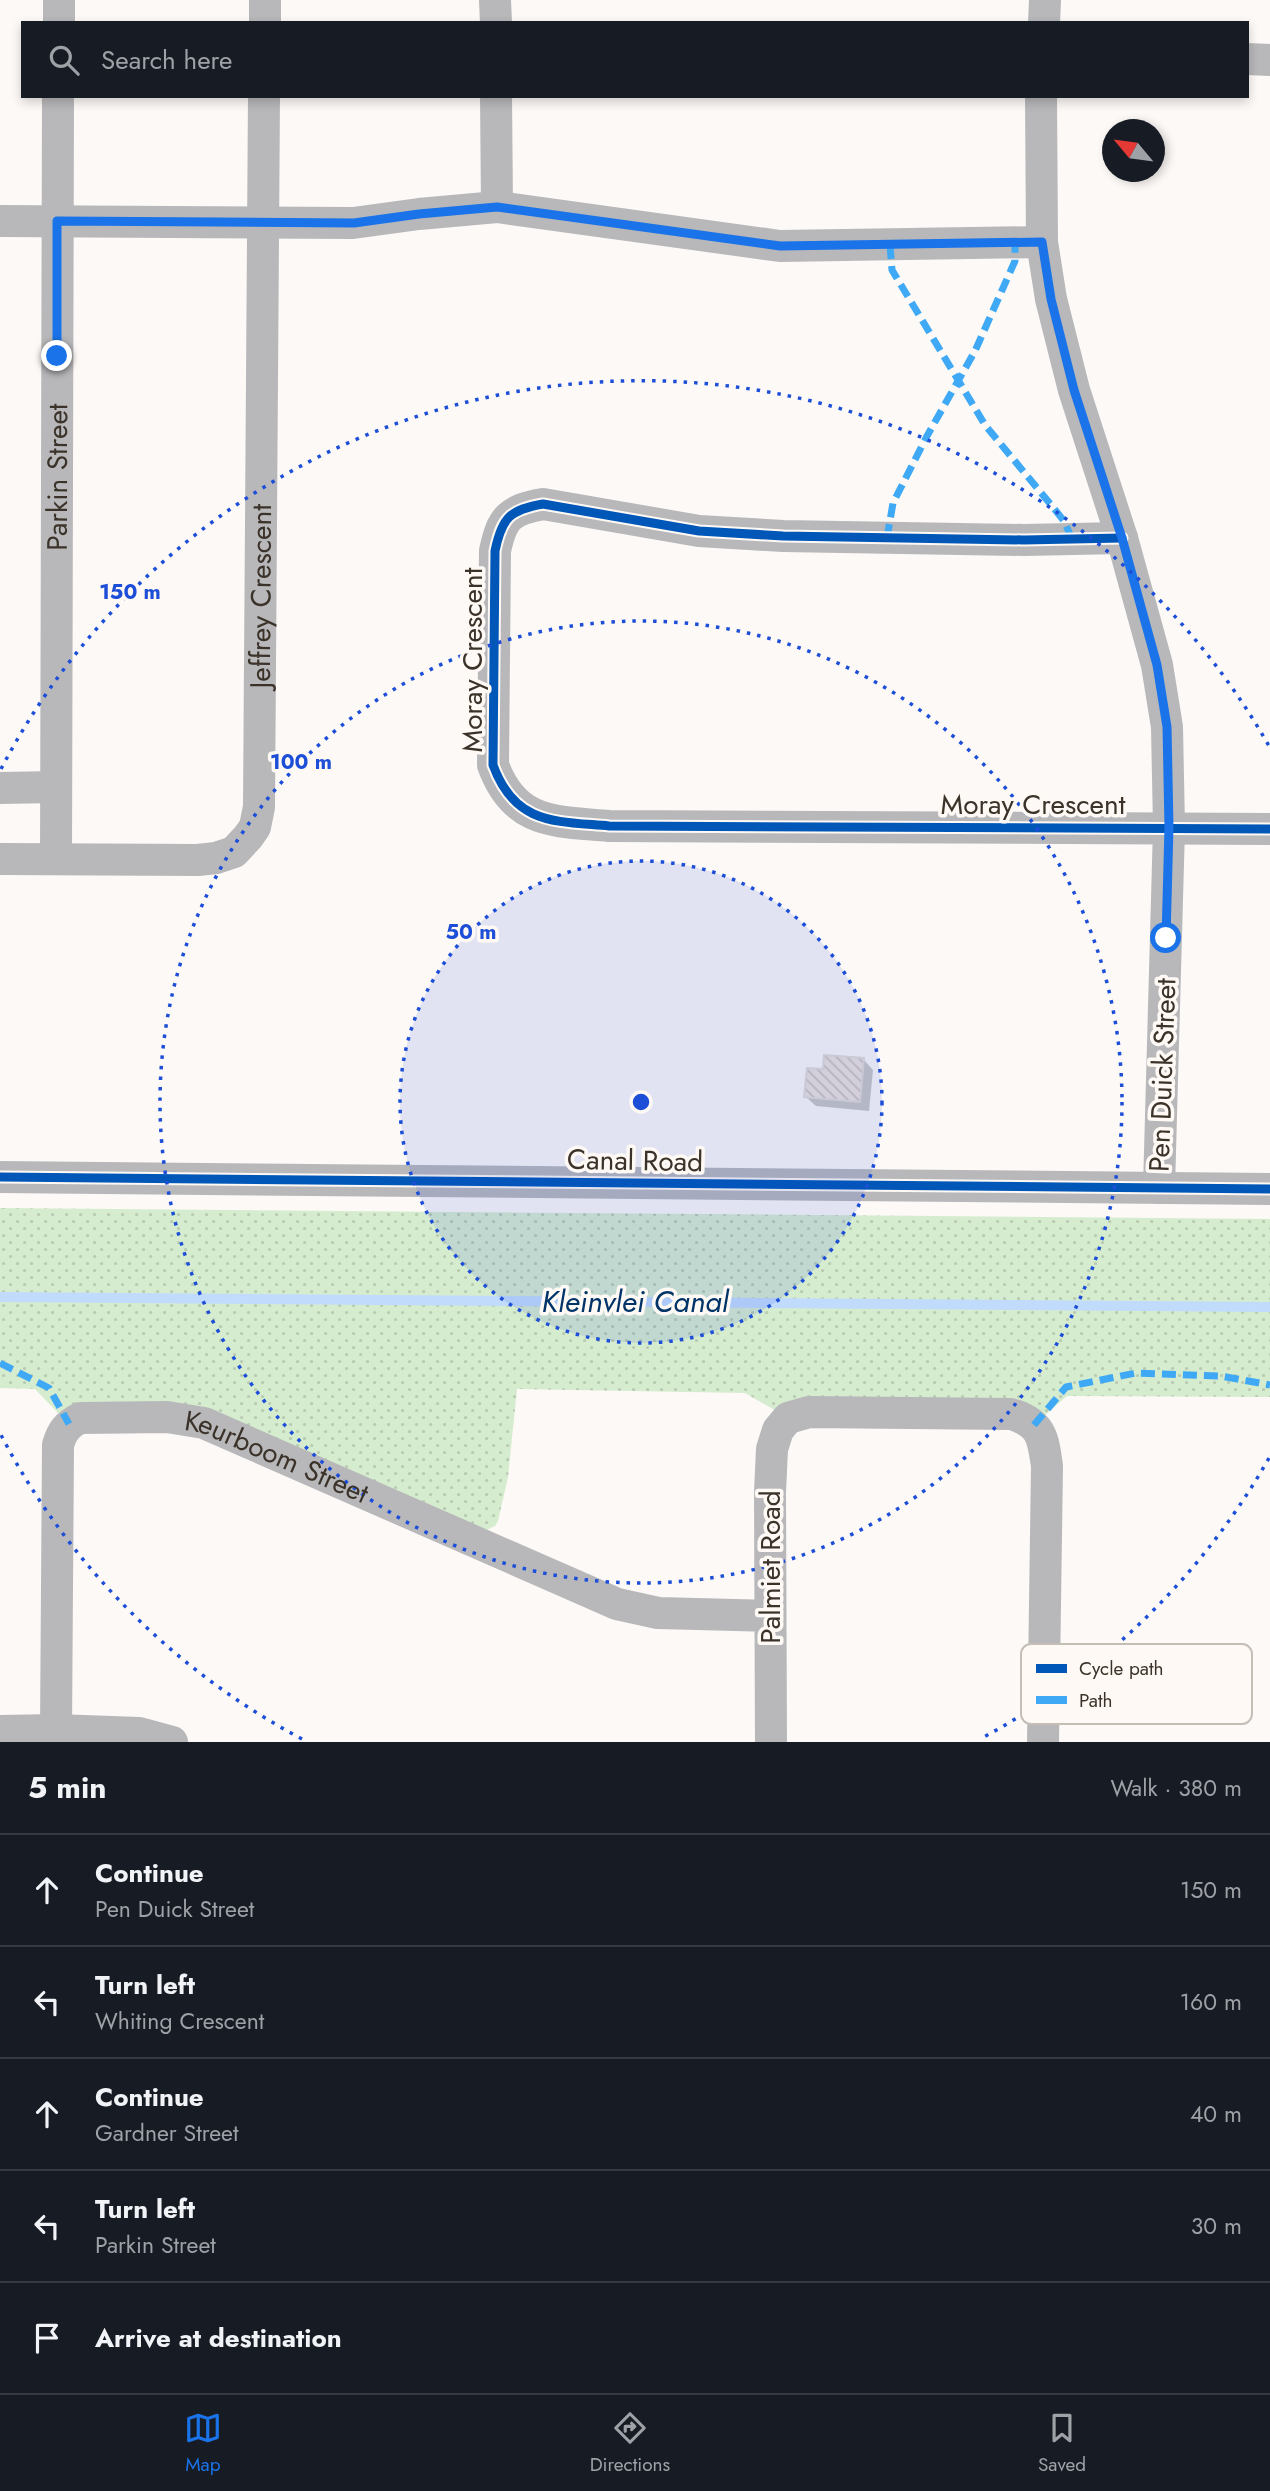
<!DOCTYPE html>
<html lang="en">
<head>
<meta charset="utf-8">
<style>
	body { margin:0; font-family:Jost,sans-serif; background:#242831; color:#f1f3f6 }
	.compass { position:absolute; left:1102px; top:119px; width:63px; height:63px; border-radius:50%; background:#171b24; box-shadow:0 4px 10px #0003; rotate:299deg }
	.stop { position:absolute; width:21px; height:21px; margin:-16px; border:5px solid #1a73e8; border-radius:50%; background:#fff }
	.stop.end { background:#1a73e8; border-color:#fff; box-shadow:0 2px 7px #0008 }
	.list { margin:0; padding:0; list-style:none }
	h2 { display:flex; justify-content:space-between; align-items:center; height:91px; margin:0; padding:0 28px; font-size:30px }
	h2 small { font-size:23px; font-weight:400; color:#9ea1a6 }
	.list li { display:grid; grid-template-columns:46px 1fr auto; gap:21px; align-items:center; box-sizing:border-box; height:112px; padding:0 28px; border-top:2px solid #363941 }
	.list b { display:block; font-size:26px; white-space:nowrap }
	.list p { margin:0; font-size:23px; white-space:nowrap; color:#9ea1a6 }
	.list em { font-size:23px; font-style:normal; color:#9ea1a6 }
	.icon { flex:none; width:38px; height:38px; fill:none; stroke:currentColor; stroke-width:2; stroke-linecap:round; stroke-linejoin:round }
	.map { position:relative; flex:none; width:1270px; height:1742px; overflow:hidden }
	.search { position:absolute; background:#171b24; box-shadow:0 4px 10px #0003; left:21px; right:21px; top:21px; height:77px; display:flex; align-items:center; gap:18px; box-sizing:border-box; padding:0 24px; border-radius:0px; color:#9ea1a6; font-size:26px }
	.sheet { height:651px; background:#171b24 }
	nav { display:flex; justify-content:space-around; align-items:center; box-sizing:border-box; height:98px; border-top:2px solid #363941; background:#171b24; font-size:19px; color:#9ea1a6 }
	nav a { display:grid; justify-items:center; gap:4px }
	nav .on { color:#1a73e8 }
	.map>svg:first-child { display:block }
</style>
</head>
<body>
<div class="map">
<svg width="1270" height="1742" viewBox="0 0 1270 1742">
	<defs>
		<pattern id="green-dots" width="8" height="8" patternUnits="userSpaceOnUse" patternTransform="scale(1.75)"><rect width="8" height="8" fill="#d6eccf"/><path d="M2 2h.1M6 6h.1" fill="none" stroke="#b9cbb2" stroke-width="1.8" stroke-linecap="round"/></pattern>
		<pattern id="building-back-hatch" width="6" height="6" patternUnits="userSpaceOnUse" patternTransform="scale(1.75)"><rect width="6" height="6" fill="#ece2dc"/><path d="M-1 5l2 2M0 0l6 6M5-1l2 2" fill="none" stroke="#cbc2bd"/></pattern>
	</defs>
	<rect width="100%" height="100%" fill="#fcf9f6"/>
	<polygon fill="url(#green-dots)" points="0,1208 1270,1219 1270,1397 1067,1396 1044,1416 778,1412 745,1393 517,1389 508,1477 498,1521 495,1526 484,1531 196,1408 62,1417 35,1389 0,1388"/>
	<polygon fill="#0003" points="864,1060 873,1070 869,1111 816,1106 806,1097 825,1071"/>
	<g fill="none" stroke-linecap="round" stroke-linejoin="round">
		<polyline stroke="#c0dbfc" stroke-width="10" points="0,1297 1270,1307"/>
	</g>
	<polygon fill="url(#building-back-hatch)" stroke="#e2dbd6" stroke-width="2" points="824,1055 864,1058 860,1102 804,1097 807,1068 823,1069"/>
	<g fill="none" stroke-linecap="round" stroke-linejoin="round">
		<g stroke="#b8b8bb" stroke-width="32">
			<polyline points="495,0 496,23"/>
			<polyline points="59,23 59,0"/>
			<polyline points="265,23 265,0"/>
			<polyline points="1044,23 1045,0"/>
			<polyline points="1247,59 1270,60"/>
			<polyline points="496,96 497,207"/>
			<polyline points="1041,96 1042,242 1051,299 1074,390 1122,538 1157,665 1167,727 1169,827 1159,1188"/>
			<polyline points="0,221 353,223 419,214 497,207 780,246 1042,242"/>
			<path d="M1122,538L1024,540L783,536L699,531L543,504C510,510 502,517 495,551L493,765C515,825 555,821 609,826L1270,829"/>
			<polyline points="0,788 56,787"/>
			<path id="s1" d="M0,859L198,860L216,858L234,852L248,837L255,827L259,807L264,96"/>
			<path id="s2" d="M56,859L58,96"/>
			<polyline points="0,1177 1270,1189"/>
			<path id="s3" d="M56,1730L58,1445C62,1431 67,1425 80,1418L167,1417L204,1423L617,1604L658,1613L770,1616"/>
			<polyline points="0,1731 56,1730 139,1733 172,1742"/>
			<path d="M771,1742L770,1492L772,1449L778,1430L788,1418L809,1412L1011,1414C1042,1423 1043,1438 1047,1466L1043,1742"/>
		</g>
		<g stroke="#3fa9f5" stroke-width="7" stroke-dasharray="14 7" stroke-linecap="butt">
			<polyline points="890,245 892,270 985,425 1052,506 1064,521 1072,539"/>
			<polyline points="887,538 893,503 927,436 975,351 1015,261 1015,242"/>
			<polyline points="0,1363 49,1388 69,1424"/>
			<polyline points="1034,1425 1066,1387 1136,1373 1221,1376 1270,1385"/>
		</g>
		<defs>
			<g id="cycleway">
				<path d="M1122,538L1024,540L783,536L699,531L543,504C510,510 502,517 495,551L493,765C515,825 555,821 609,826L1270,829"/>
				<polyline points="0,1177 1270,1189"/>
			</g>
		</defs>
		<use href="#cycleway" stroke="#fef9f4" stroke-width="13"/>
		<use href="#cycleway" stroke="#0057b8" stroke-width="9"/>
	</g>
	<g fill="none" stroke-linecap="round" stroke-linejoin="round">
		<polyline stroke="#1a73e8" stroke-width="9" points="57,356 57,221 354,223 419,214 497,207 780,246 1042,242 1051,299 1074,390 1122,538 1157,665 1167,727 1169,827 1166,938"/>
	</g>
	<circle cx="641" cy="1102" r="241" fill="#1d4ed8" fill-opacity=".12"/>
	<g fill="none" stroke="#1d4ed8" stroke-width="3.5" stroke-dasharray="3.5 7">
		<circle cx="641" cy="1102" r="241"/>
		<circle cx="641" cy="1102" r="481"/>
		<path d="M1269 1458A722 722 0 0 1 980 1739M302 1739A722 722 0 0 1 1 1435M1 769A722 722 0 0 1 1269 746"/>
	</g>
	<g text-anchor="middle" stroke-width="7" stroke-linejoin="round" paint-order="stroke">
		<g font-size="28" fill="#3b332a" stroke="#fef9f4">
			<text dy="10" stroke="none"><textPath href="#s2" startOffset="382">Parkin Street</textPath></text>
			<text dy="10" stroke="none"><textPath href="#s1" startOffset="499">Jeffrey Crescent</textPath></text>
			<text transform="translate(472 660) rotate(-90)" y="10">Moray Crescent</text>
			<text x="1033" y="814">Moray Crescent</text>
			<text transform="translate(1162 1075) rotate(-88)" y="10">Pen Duick Street</text>
			<text transform="translate(635 1160) rotate(1)" y="10">Canal Road</text>
			<text dy="10" stroke="none"><textPath href="#s3" startOffset="525">Keurboom Street</textPath></text>
			<text transform="translate(770 1567) rotate(-90)" y="10">Palmiet Road</text>
		</g>
		<g font-size="30" font-style="italic" fill="#003468" stroke="#fef9f4">
			<text x="635" y="1312">Kleinvlei Canal</text>
		</g>
	</g>
	<rect x="1021" y="1644" width="231" height="80" rx="10" fill="#fef9f4" stroke="#c4beb7" stroke-width="2"/>
	<rect x="1036" y="1664" width="31" height="9" fill="#0057b8"/>
	<rect x="1036" y="1696" width="31" height="8" fill="#3fa9f5"/>
	<g font-size="19" fill="#3b332a">
		<text x="1079" y="1675">Cycle path</text>
		<text x="1079" y="1707">Path</text>
	</g>
	<circle cx="641" cy="1102" r="10" fill="#1d4ed8" stroke="#fef9f4" stroke-width="3.5"/>
	<g font-size="21" text-anchor="middle" font-weight="bold" fill="#1d4ed8" stroke="#fef9f4" stroke-width="7" stroke-linejoin="round" paint-order="stroke">
		<text x="130" y="599">150 m</text>
		<text x="301" y="769">100 m</text>
		<text x="471" y="939">50 m</text>
	</g>
</svg>
<svg class="compass" viewBox="-18 -18 36 36"><path d="M0-13l5 13h-10z" fill="#e53935"/><path d="M0 13l5-13h-10z" fill="#9ea1a6"/></svg>
<div class="stop" style="left:1166px;top:938px"></div>
<div class="stop end" style="left:57px;top:356px"></div>
<div class="search"><svg class="icon" aria-label="search" viewBox="0 0 24 24"><circle cx="10" cy="10" r="6"/><path d="M15 15l6 6"/></svg>Search here</div>
</div>
<section class="sheet">
<h2>5 min<small>Walk · 380 m</small></h2>
<ul class="list">
<li><svg class="icon" aria-label="ahead" viewBox="0 0 24 24"><path d="M12 20V5M6 11l6-6 6 6"/></svg><div><b>Continue</b><p>Pen Duick Street</p></div><em>150 m</em></li>
<li><svg class="icon" aria-label="left" viewBox="0 0 24 24"><path d="M17 20v-9H6M10 6l-5 5 5 5"/></svg><div><b>Turn left</b><p>Whiting Crescent</p></div><em>160 m</em></li>
<li><svg class="icon" aria-label="ahead" viewBox="0 0 24 24"><path d="M12 20V5M6 11l6-6 6 6"/></svg><div><b>Continue</b><p>Gardner Street</p></div><em>40 m</em></li>
<li><svg class="icon" aria-label="left" viewBox="0 0 24 24"><path d="M17 20v-9H6M10 6l-5 5 5 5"/></svg><div><b>Turn left</b><p>Parkin Street</p></div><em>30 m</em></li>
<li><svg class="icon" aria-label="arrive" viewBox="0 0 24 24"><path d="M6 21V4h12l-3 4 3 4H6"/></svg><div><b>Arrive at destination</b></div></li>
</ul>
</section>
<nav>
<a class="on"><svg class="icon" aria-label="map" viewBox="0 0 24 24"><path d="M3 6l6-2 6 2 6-2v14l-6 2-6-2-6 2zM9 4v14M15 6v14"/></svg>Map</a>
<a><svg class="icon" aria-label="directions" viewBox="0 0 24 24"><path d="M12 3l9 9-9 9-9-9zM9 14v-3h6M13 9l2 2-2 2"/></svg>Directions</a>
<a><svg class="icon" aria-label="saved" viewBox="0 0 24 24"><path d="M7 4h10v16l-5-4-5 4z"/></svg>Saved</a>
</nav>
</body>
</html>
